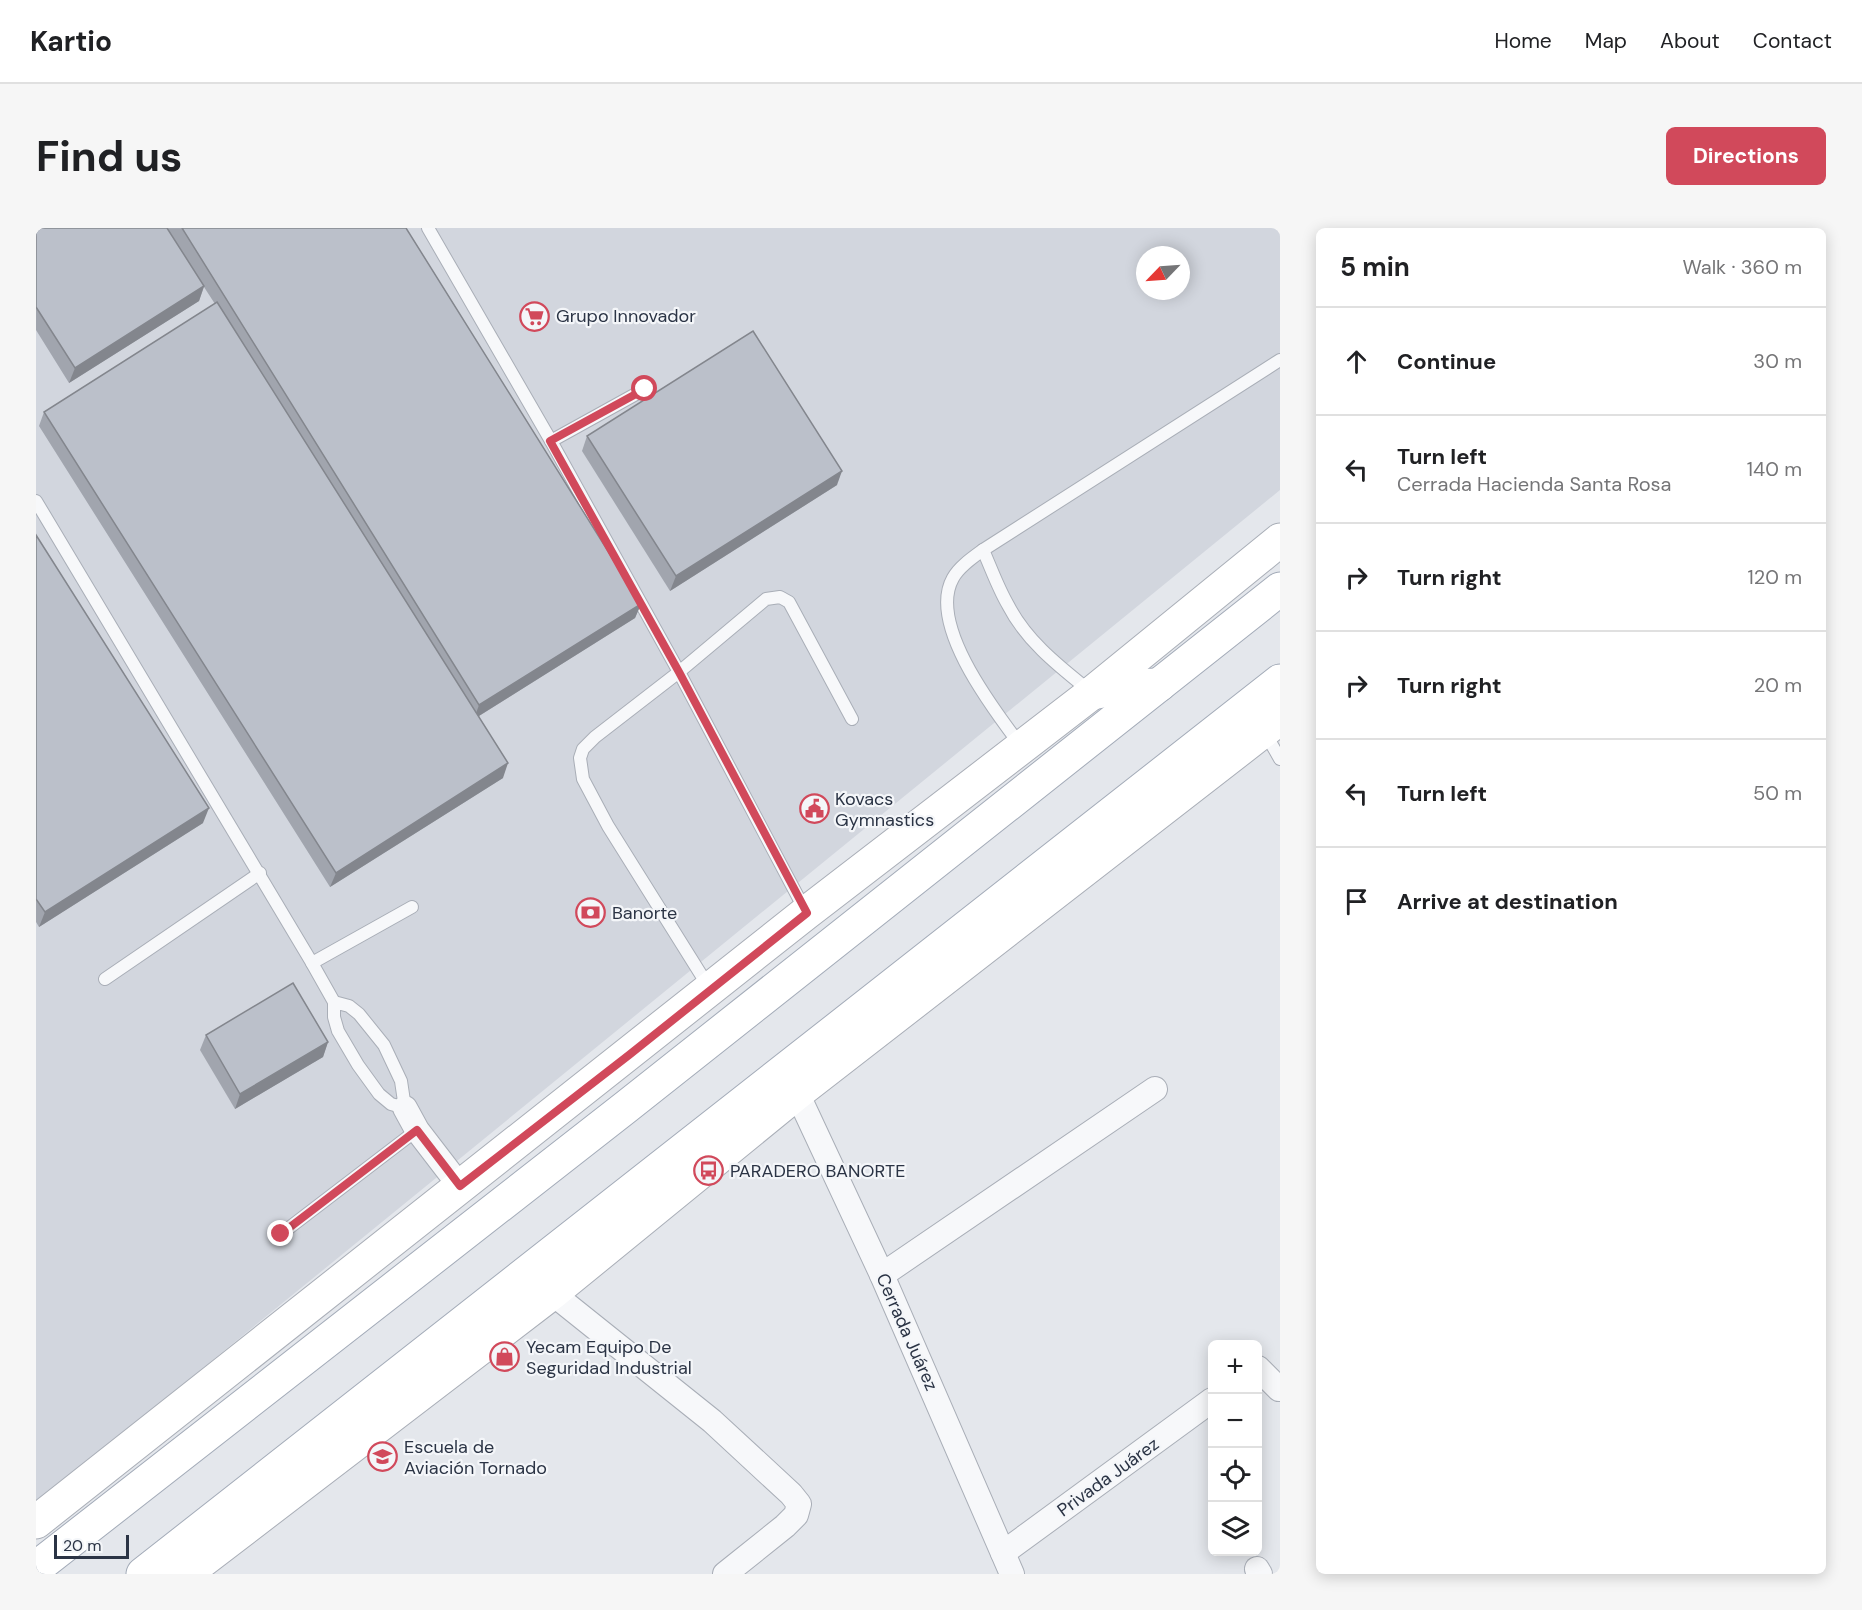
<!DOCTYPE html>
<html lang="en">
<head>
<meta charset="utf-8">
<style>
	body { margin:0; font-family:"DM Sans",sans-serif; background:#f6f6f6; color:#202124 }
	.controls { position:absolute; right:18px; bottom:18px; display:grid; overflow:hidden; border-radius:9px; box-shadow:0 3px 15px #0003 }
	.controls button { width:54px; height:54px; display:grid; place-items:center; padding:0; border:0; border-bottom:2px solid #e0e0e0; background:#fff; color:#202124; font:30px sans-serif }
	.compass { position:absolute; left:1100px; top:18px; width:54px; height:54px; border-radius:50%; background:#fff; box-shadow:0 3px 15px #0003; rotate:245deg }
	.scale { position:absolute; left:18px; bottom:15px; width:75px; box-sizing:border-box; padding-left:6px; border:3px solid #2b3445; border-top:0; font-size:16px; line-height:21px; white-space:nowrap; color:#2b3445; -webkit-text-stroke:4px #f4f6f9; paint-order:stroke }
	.stop { position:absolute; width:18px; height:18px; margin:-14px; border:4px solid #d1495b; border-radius:50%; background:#fff }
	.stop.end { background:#d1495b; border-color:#fff; box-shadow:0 2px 6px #0008 }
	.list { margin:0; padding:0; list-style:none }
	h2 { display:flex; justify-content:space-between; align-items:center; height:78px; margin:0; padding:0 24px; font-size:26px }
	h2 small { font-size:20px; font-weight:400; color:#757577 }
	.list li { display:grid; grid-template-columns:39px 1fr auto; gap:18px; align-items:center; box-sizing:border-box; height:108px; padding:0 24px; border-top:2px solid #e0e0e0 }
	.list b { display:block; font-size:22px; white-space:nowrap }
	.list p { margin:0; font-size:20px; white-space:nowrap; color:#757577 }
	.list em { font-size:20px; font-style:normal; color:#757577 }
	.icon { flex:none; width:33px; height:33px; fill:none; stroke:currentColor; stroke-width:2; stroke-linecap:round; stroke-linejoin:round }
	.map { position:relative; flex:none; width:1244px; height:1346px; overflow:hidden; border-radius:9px }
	header { display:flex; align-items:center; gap:36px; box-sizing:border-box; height:84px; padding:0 30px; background:#fff; border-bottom:2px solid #e0e0e0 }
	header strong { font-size:28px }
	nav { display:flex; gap:33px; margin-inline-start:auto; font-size:21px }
	.intro { display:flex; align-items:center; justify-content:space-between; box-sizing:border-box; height:144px; padding:0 36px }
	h1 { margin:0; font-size:42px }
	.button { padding:15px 27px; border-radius:9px; background:#d1495b; color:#fff; font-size:21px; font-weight:700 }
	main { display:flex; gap:36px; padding:0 36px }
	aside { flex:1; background:#fff; border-radius:9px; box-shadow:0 3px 15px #0003 }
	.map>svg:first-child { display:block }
</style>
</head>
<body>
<header>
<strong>Kartio</strong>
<nav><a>Home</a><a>Map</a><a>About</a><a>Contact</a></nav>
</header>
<div class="intro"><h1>Find us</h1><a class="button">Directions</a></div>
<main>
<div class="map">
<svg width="1244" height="1346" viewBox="0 0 1244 1346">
	<rect width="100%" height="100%" fill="#e4e7ec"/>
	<path fill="#d2d6de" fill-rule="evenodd" d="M0,0H1244V262L0,1276ZM1109,27H1145V63H1109Z"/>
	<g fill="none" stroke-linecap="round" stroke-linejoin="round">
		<defs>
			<g id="lane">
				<polyline points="392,0 515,213 643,444 770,684"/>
				<polyline points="515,213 609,161"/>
				<polyline points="0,273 276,735 298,774 298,789 302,803 322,837 343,866 355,876 369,880 365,853 348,817 323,786 313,778 298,774"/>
				<path d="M947,322C955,340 962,360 972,377C991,414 1024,439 1055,464"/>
				<polyline points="1228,503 1244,531"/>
				<path d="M985,518C958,482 891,396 917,350C923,339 936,330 947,322L1244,132"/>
				<polyline points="276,735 376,679"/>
				<polyline points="69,751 224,645"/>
				<polyline points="674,761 572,598 547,551 544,530 547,521 559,509 643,444 730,371 744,369 753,374 816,491"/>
				<polyline points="245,1006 381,902"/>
			</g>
			<g id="street">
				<polyline points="761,865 846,1047 976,1346"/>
				<polyline points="369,880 381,902 424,958"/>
				<polyline points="846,1047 1119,861"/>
				<polyline points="516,1065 676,1193 755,1266 763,1276 760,1287 749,1298 689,1346"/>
				<polyline points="1222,1140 1243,1161"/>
				<polyline points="967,1325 1176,1172"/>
				<polyline points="1221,1341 1224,1346"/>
			</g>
			<g id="secondary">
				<polyline points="0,1294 770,685 1056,465 1244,312"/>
				<polyline points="149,1346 516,1065 761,865 1244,490"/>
			</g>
			<g id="primary">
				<polyline points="1056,465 1091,458 1123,457"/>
				<polyline points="0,1340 590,879 1244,361"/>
				<polyline points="107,1346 1244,453"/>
			</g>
		</defs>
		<use href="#lane" stroke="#a9aeb7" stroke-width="14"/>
		<use href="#street" stroke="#a9aeb7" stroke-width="26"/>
		<use href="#secondary" stroke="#a9aeb7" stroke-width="35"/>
		<use href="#primary" stroke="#a3abb8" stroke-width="35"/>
		<use href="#lane" stroke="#f7f8fa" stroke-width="12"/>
		<use href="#street" stroke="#f7f8fa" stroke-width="24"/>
		<use href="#secondary" stroke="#fff" stroke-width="33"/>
		<use href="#primary" stroke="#fff" stroke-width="33"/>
	</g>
	<g fill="#a1a5ae">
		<polygon points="0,0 370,0 605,376 599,390 443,488 467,550 294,659 3,198 8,184 179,76 168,59 163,73 33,155 0,102"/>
		<polygon points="551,208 801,257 634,363 546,223"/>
		<polygon points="0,307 167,595 3,699 0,694"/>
		<polygon points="170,807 292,814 287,829 199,881 164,822"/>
	</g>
	<g fill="#83868d">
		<polygon points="168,58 163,73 33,155 39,140"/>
		<polygon points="806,243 801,257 634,363 640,348"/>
		<polygon points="605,376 599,390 438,491 443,477"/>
		<polygon points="472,535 467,550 294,659 300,645"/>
		<polygon points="173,580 167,595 3,699 9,684"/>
		<polygon points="292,814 287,829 199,881 204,866"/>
	</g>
	<g fill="#bbc0ca" stroke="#83868d" stroke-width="1.5">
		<polygon points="0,0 131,0 168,58 39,140 0,79"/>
		<polygon points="146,0 370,0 605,376 443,477"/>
		<polygon points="181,74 472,535 300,645 8,184"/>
		<polygon points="717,103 806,243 640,348 551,208"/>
		<polygon points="0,307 173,580 9,684 0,671"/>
		<polygon points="257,755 292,814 204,866 170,807"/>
	</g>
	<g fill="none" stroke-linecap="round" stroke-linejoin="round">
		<polyline stroke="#d1495b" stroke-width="8" points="245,1006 381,902 424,958 593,827 771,685 643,444 514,213 609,161"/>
	</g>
	<defs>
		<symbol id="supermarket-ring" viewBox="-11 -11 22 22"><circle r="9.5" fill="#f4f6f9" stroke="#d1495b" stroke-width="1.5"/><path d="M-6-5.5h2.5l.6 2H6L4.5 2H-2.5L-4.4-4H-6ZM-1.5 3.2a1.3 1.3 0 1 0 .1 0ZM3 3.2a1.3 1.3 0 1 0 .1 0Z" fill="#d1495b"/></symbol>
		<symbol id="civic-ring" viewBox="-11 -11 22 22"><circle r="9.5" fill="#f4f6f9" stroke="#d1495b" stroke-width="1.5"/><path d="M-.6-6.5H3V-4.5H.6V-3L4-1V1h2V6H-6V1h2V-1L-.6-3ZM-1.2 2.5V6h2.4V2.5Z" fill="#d1495b"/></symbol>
		<symbol id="bank-ring" viewBox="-11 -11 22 22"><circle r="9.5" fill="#f4f6f9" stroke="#d1495b" stroke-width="1.5"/><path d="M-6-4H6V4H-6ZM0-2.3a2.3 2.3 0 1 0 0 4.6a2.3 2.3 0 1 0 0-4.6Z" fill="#d1495b"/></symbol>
		<symbol id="bus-ring" viewBox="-11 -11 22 22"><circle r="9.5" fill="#f4f6f9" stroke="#d1495b" stroke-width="1.5"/><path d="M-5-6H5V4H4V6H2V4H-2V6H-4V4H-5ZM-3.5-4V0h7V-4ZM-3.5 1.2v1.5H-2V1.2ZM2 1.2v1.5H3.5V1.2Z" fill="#d1495b"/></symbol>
		<symbol id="shop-ring" viewBox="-11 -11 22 22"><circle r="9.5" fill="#f4f6f9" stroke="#d1495b" stroke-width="1.5"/><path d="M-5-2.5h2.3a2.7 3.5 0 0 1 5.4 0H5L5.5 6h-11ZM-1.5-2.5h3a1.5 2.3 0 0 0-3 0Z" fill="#d1495b"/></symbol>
		<symbol id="university-ring" viewBox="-11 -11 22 22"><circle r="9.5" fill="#f4f6f9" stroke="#d1495b" stroke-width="1.5"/><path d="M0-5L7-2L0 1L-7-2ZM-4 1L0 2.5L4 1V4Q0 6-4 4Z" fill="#d1495b"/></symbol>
	</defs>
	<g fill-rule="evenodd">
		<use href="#supermarket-ring" x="482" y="72" width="33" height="33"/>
		<use href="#civic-ring" x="762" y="564" width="33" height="33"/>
		<use href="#bank-ring" x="538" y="668" width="33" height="33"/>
		<use href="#bus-ring" x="656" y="926" width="33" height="33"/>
		<use href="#shop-ring" x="452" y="1112" width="33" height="33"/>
		<use href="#university-ring" x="330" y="1212" width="33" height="33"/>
	</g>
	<g text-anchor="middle" stroke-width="4.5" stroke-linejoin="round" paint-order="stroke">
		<g font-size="18" fill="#2b3445" stroke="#f4f6f9" text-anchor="start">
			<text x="520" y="94">Grupo Innovador</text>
			<text x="799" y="577">Kovacs<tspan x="799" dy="21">Gymnastics</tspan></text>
			<text x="576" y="691">Banorte</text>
			<text x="694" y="949">PARADERO BANORTE</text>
			<text x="490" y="1125">Yecam Equipo De<tspan x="490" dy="21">Seguridad Industrial</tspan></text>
			<text x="368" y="1225">Escuela de<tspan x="368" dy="21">Aviación Tornado</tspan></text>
		</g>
		<g font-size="18" fill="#2b3445" stroke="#f4f6f9">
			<text transform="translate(871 1104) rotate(66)" y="6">Cerrada Juárez</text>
			<text transform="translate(1072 1249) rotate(-36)" y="6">Privada Juárez</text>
		</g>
	</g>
</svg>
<div class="controls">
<button>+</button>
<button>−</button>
<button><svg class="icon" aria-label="locate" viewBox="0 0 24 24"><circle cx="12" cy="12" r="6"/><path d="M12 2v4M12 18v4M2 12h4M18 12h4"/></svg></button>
<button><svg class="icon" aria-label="layers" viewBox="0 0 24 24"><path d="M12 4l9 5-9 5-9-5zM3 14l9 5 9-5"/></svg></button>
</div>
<svg class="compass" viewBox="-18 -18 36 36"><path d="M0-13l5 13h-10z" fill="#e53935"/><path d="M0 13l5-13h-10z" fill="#757577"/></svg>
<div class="scale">20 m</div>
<div class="stop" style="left:609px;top:161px"></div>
<div class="stop end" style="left:245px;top:1006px"></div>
</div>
<aside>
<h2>5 min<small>Walk · 360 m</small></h2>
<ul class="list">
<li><svg class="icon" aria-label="ahead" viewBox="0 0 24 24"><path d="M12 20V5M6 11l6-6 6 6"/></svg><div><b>Continue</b></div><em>30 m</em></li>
<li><svg class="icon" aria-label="left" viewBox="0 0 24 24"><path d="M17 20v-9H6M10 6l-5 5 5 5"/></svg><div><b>Turn left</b><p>Cerrada Hacienda Santa Rosa</p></div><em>140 m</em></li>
<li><svg class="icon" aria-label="right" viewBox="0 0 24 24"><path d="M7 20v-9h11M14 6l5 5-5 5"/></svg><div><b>Turn right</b></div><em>120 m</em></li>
<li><svg class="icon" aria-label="right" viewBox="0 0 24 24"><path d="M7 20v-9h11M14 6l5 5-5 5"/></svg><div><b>Turn right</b></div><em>20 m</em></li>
<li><svg class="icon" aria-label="left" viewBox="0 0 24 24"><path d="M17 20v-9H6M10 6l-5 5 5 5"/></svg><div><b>Turn left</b></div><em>50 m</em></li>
<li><svg class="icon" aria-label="arrive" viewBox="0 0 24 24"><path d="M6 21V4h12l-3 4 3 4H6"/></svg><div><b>Arrive at destination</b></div></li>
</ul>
</aside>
</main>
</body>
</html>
